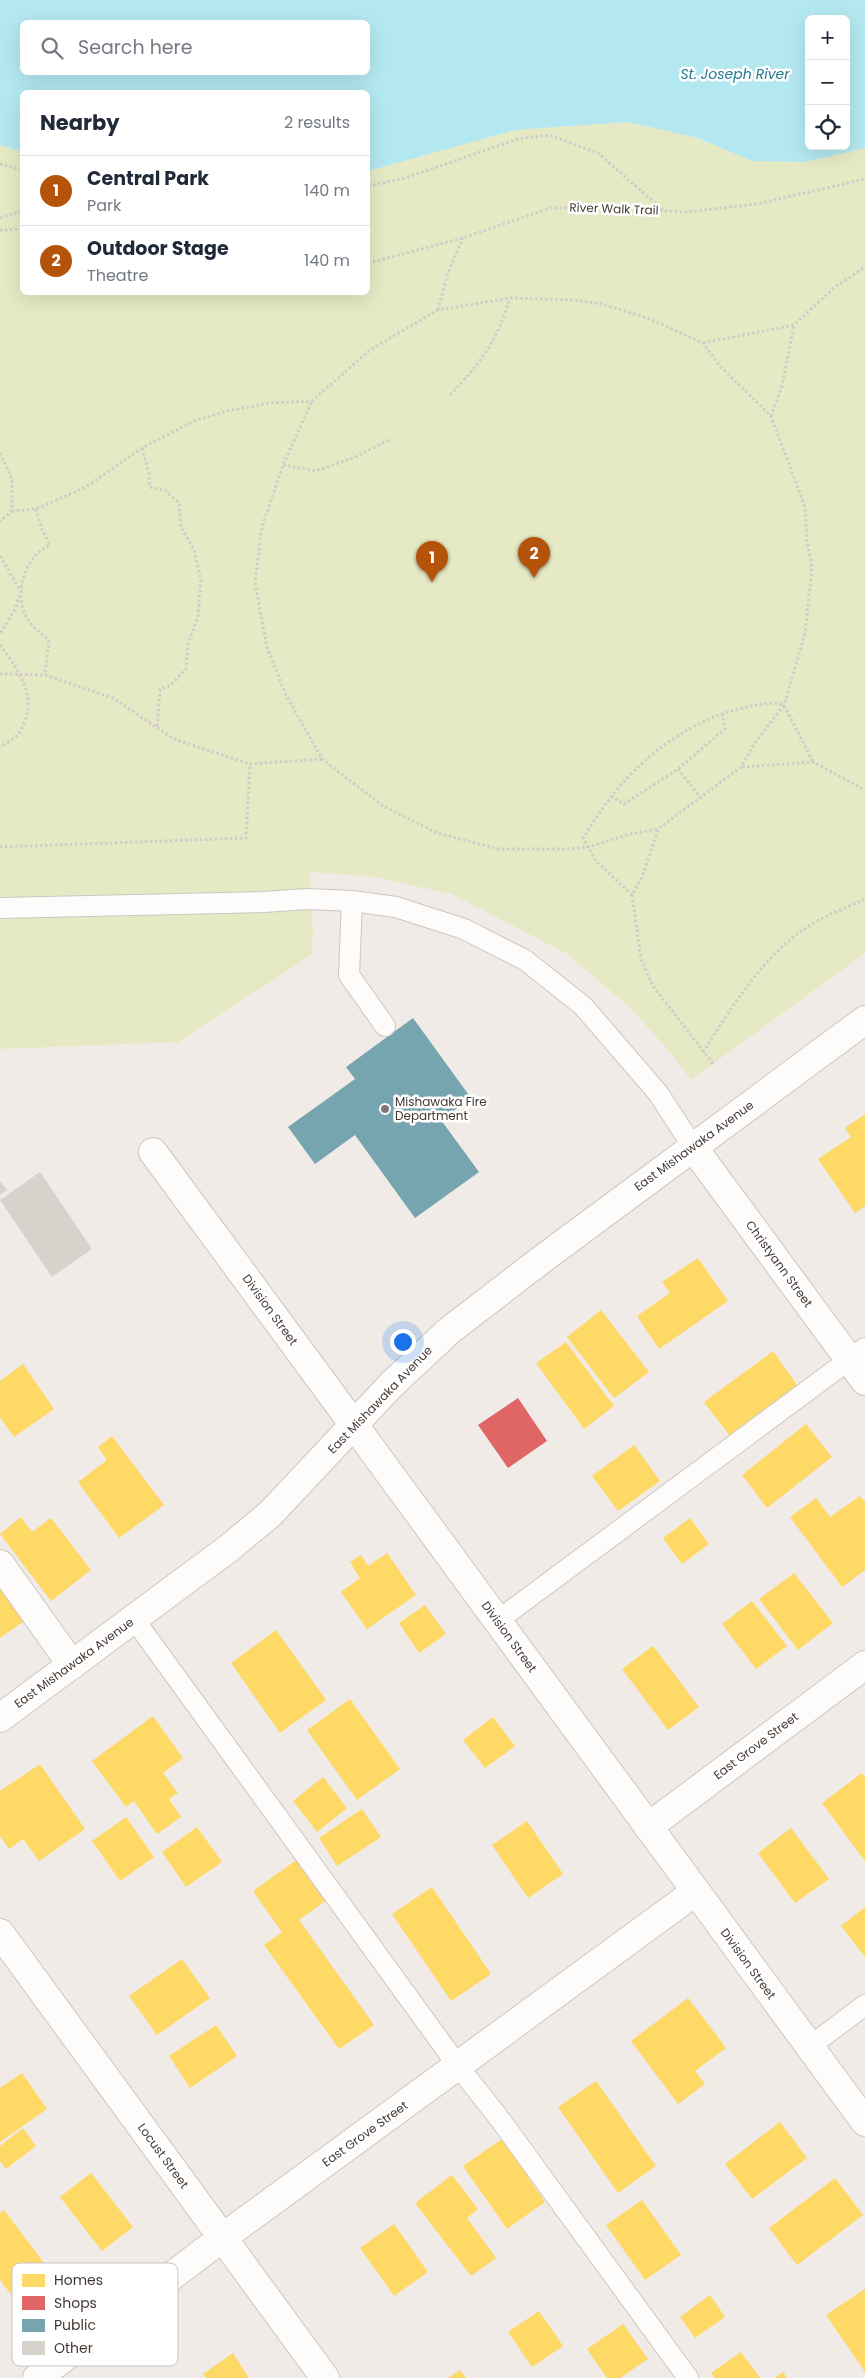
<!DOCTYPE html>
<html lang="en">
<head>
<meta charset="utf-8">
<style>
	body { margin:0; font-family:Poppins,sans-serif; background:#f2f2f3; color:#1f2937 }
	.controls { position:absolute; right:15px; top:15px; display:grid; overflow:hidden; border-radius:8px; box-shadow:0 5px 20px #0002 }
	.controls button { width:45px; height:45px; display:grid; place-items:center; padding:0; border:0; border-bottom:1px solid #e0e1e3; background:#fff; color:#1f2937; font:25px sans-serif }
	.you { position:absolute; left:402px; top:1341px; width:18px; height:18px; margin:-12px; border:4px solid #fff; border-radius:50%; background:#1a73e8; box-shadow:0 0 0 8px #1a73e833 }
	.badge { display:grid; place-items:center; width:32px; height:32px; border-radius:50%; background:#b45309; color:#fff; font-size:16px; font-weight:700 }
	.pin { position:absolute; translate:-50% -41px; filter:drop-shadow(0 1px 2px #0008) }
	.pin::after { content:''; position:absolute; top:26px; width:18px; height:15px; background:inherit; clip-path:polygon(0 0,100% 0,50% 100%) }
	.list { margin:0; padding:0; list-style:none }
	h2 { display:flex; justify-content:space-between; align-items:center; height:65px; margin:0; padding:0 20px; font-size:21px }
	h2 small { font-size:16px; font-weight:400; color:#747a83 }
	.list li { display:grid; grid-template-columns:32px 1fr auto; gap:15px; align-items:center; box-sizing:border-box; height:70px; padding:0 20px; border-top:1px solid #e0e1e3 }
	.list b { display:block; font-size:19px; white-space:nowrap }
	.list p { margin:0; font-size:16px; white-space:nowrap; color:#747a83 }
	.list em { font-size:16px; font-style:normal; color:#747a83 }
	.icon { flex:none; width:28px; height:28px; fill:none; stroke:currentColor; stroke-width:2; stroke-linecap:round; stroke-linejoin:round }
	.map { position:relative; flex:none; width:865px; height:2378px; overflow:hidden }
	.search { position:absolute; background:#fff; box-shadow:0 5px 20px #0002; left:20px; top:20px; width:350px; height:55px; display:flex; align-items:center; gap:12px; box-sizing:border-box; padding:0 18px; border-radius:8px; color:#747a83; font-size:19px }
	.panel { position:absolute; background:#fff; box-shadow:0 5px 20px #0002; left:20px; top:90px; width:350px; height:205px; border-radius:8px }
	.map>svg:first-child { display:block }
</style>
</head>
<body>
<div class="map">
<svg width="865" height="2378" viewBox="0 0 865 2378">
	<rect width="100%" height="100%" fill="#f0ebe6"/>
	<polygon fill="#e6eac4" points="628,122 698,138 752,161 806,162 865,148 865,953 691,1080 663,1044 627,1005 566,953 451,894 375,877 310,872 313,931 312,954 179,1042 0,1049 0,145 22,152 22,292 368,292 368,171 515,130"/>
	<path fill="#b4e8f0" fill-rule="evenodd" d="M0,0H865V148L806,162L752,161L698,138L628,122L515,130L368,171V92H22V152L0,145ZM809,19H846V146H809ZM22,22H368V72H22Z"/>
	<g fill="#ffd966">
		<polygon points="865,1114 865,1206 855,1213 818,1159 851,1137 845,1128"/>
		<polygon points="698,1258 728,1301 659,1349 637,1316 670,1293 662,1282"/>
		<polygon points="601,1310 649,1372 614,1398 567,1337"/>
		<polygon points="566,1342 614,1406 584,1429 536,1363"/>
		<polygon points="773,1351 797,1385 729,1435 704,1402"/>
		<polygon points="23,1364 54,1409 14,1437 0,1417 0,1381"/>
		<polygon points="806,1424 832,1457 767,1508 742,1475"/>
		<polygon points="112,1436 164,1505 119,1538 78,1482 107,1460 98,1447"/>
		<polygon points="634,1445 660,1481 618,1511 592,1476"/>
		<polygon points="860,1496 865,1502 865,1570 842,1587 790,1517 816,1498 830,1517"/>
		<polygon points="21,1517 32,1532 51,1518 91,1570 51,1601 0,1534"/>
		<polygon points="690,1518 709,1544 682,1564 663,1538"/>
		<polygon points="387,1553 416,1595 367,1629 341,1592 360,1578 350,1562 361,1555 368,1566"/>
		<polygon points="794,1573 833,1623 798,1650 759,1599"/>
		<polygon points="0,1581 27,1619 0,1638"/>
		<polygon points="752,1601 787,1646 756,1669 722,1624"/>
		<polygon points="425,1605 446,1634 419,1653 399,1623"/>
		<polygon points="276,1630 326,1700 280,1733 231,1663"/>
		<polygon points="653,1646 699,1707 668,1730 622,1669"/>
		<polygon points="350,1699 400,1769 357,1800 307,1730"/>
		<polygon points="153,1716 183,1758 163,1773 178,1793 169,1799 181,1817 157,1834 134,1801 126,1807 92,1761"/>
		<polygon points="493,1717 515,1746 485,1768 463,1740"/>
		<polygon points="40,1764 85,1829 39,1861 23,1839 9,1849 0,1836 0,1791"/>
		<polygon points="862,1773 865,1777 865,1861 822,1803"/>
		<polygon points="323,1777 347,1808 317,1832 293,1801"/>
		<polygon points="362,1809 381,1837 337,1866 319,1838"/>
		<polygon points="126,1817 154,1857 120,1881 92,1841"/>
		<polygon points="527,1821 563,1874 528,1898 492,1845"/>
		<polygon points="197,1827 222,1862 186,1887 162,1852"/>
		<polygon points="791,1828 829,1879 795,1903 758,1853"/>
		<polygon points="299,1858 328,1899 299,1920 374,2025 339,2049 264,1945 282,1932 253,1891"/>
		<polygon points="432,1887 491,1974 451,2001 392,1914"/>
		<polygon points="865,1907 865,1957 841,1926"/>
		<polygon points="182,1959 210,1998 157,2035 129,1996"/>
		<polygon points="688,1998 726,2048 695,2071 705,2084 678,2104 631,2041"/>
		<polygon points="216,2025 237,2056 190,2088 169,2056"/>
		<polygon points="22,2073 47,2109 0,2142 0,2088"/>
		<polygon points="596,2081 656,2166 618,2193 558,2107"/>
		<polygon points="780,2122 807,2158 752,2199 725,2164"/>
		<polygon points="23,2128 36,2146 6,2169 0,2161 0,2146"/>
		<polygon points="502,2139 545,2202 507,2229 463,2166"/>
		<polygon points="91,2173 133,2227 102,2251 60,2197"/>
		<polygon points="452,2175 478,2209 467,2218 496,2258 471,2276 415,2203"/>
		<polygon points="835,2178 863,2215 797,2265 769,2228"/>
		<polygon points="642,2200 681,2255 645,2280 606,2225"/>
		<polygon points="4,2210 53,2275 17,2302 0,2280 0,2213"/>
		<polygon points="394,2224 428,2272 394,2296 360,2248"/>
		<polygon points="865,2289 865,2372 826,2315"/>
		<polygon points="710,2295 725,2317 695,2338 680,2317"/>
		<polygon points="539,2311 563,2346 532,2367 508,2332"/>
		<polygon points="623,2324 648,2359 620,2378 607,2378 587,2349"/>
		<polygon points="741,2352 760,2378 715,2378 711,2373"/>
		<polygon points="233,2353 249,2378 206,2378 203,2374"/>
		<polygon points="460,2370 466,2378 448,2378"/>
		<polygon points="783,2372 787,2378 775,2378"/>
	</g>
	<polygon fill="#e06666" points="518,1398 547,1441 508,1468 478,1425"/>
	<polygon fill="#76a5af" points="413,1018 471,1098 441,1120 479,1172 415,1218 355,1135 315,1164 288,1127 355,1079 346,1067"/>
	<g fill="#d8d2cd">
		<polygon points="40,1172 92,1249 52,1277 0,1200"/>
		<polygon points="0,1181 7,1190 0,1195"/>
	</g>
	<g fill="none" stroke-linecap="round" stroke-linejoin="round">
		<defs>
			<g id="service">
				<polyline points="352,901 349,975 385,1026"/>
				<polyline points="0,908 264,902 308,899 352,901 396,907 464,929 525,960 583,1006 658,1093 693,1147"/>
				<polyline points="134,1619 458,2066 499,2118 688,2378"/>
				<polyline points="497,1621 865,1348"/>
				<polyline points="809,2047 865,2005"/>
			</g>
			<g id="minor">
				<polyline points="693,1147 865,1381"/>
				<polyline points="153,1152 354,1425"/>
				<polyline points="0,1564 72,1665"/>
				<polyline points="648,1827 865,1665"/>
				<polyline points="0,1933 325,2378"/>
				<polyline points="37,2378 222,2238 695,1892"/>
			</g>
			<g id="tertiary">
				<polyline points="354,1425 865,2122"/>
				<polyline points="0,1718 229,1548 270,1514 392,1384 450,1330 541,1260 865,1020"/>
			</g>
		</defs>
		<use href="#service" stroke="#ccc7c2" stroke-width="22"/>
		<use href="#minor" stroke="#ccc7c2" stroke-width="30"/>
		<use href="#tertiary" stroke="#ccc7c2" stroke-width="30"/>
		<g stroke="#d0ccc9" stroke-width="3" stroke-dasharray="2.5 2.5" stroke-linecap="butt">
			<polyline points="0,164 22,170"/>
			<polyline points="368,186 405,178 518,139 549,135 598,153 663,210"/>
			<polyline points="0,218 22,211"/>
			<polyline points="0,230 22,229"/>
			<polyline points="368,263 463,238 550,208 606,207 686,212 757,204 865,179"/>
			<polyline points="438,310 448,272 463,238"/>
			<polyline points="703,343 794,325 835,287 865,267"/>
			<path d="M450,395C482,361 496,343 510,298"/>
			<polyline points="771,416 782,386 794,325"/>
			<polyline points="142,448 149,474 150,487 166,491 179,503 181,527 194,550 201,581 198,616 188,644 186,669 170,686 160,689 157,727"/>
			<polyline points="0,453 12,479 12,511 0,521"/>
			<polyline points="283,465 315,471 353,458 391,439"/>
			<path d="M36,509L42,530L50,545C25,556 13,593 27,618C32,627 41,633 49,640L45,675"/>
			<polyline points="12,511 36,509 86,487 142,448 194,421 227,411 270,403 312,401 370,350 438,310 510,298 573,300 602,304 650,319 703,343 721,367 771,416 805,507 807,540 812,567 805,634 784,705 754,744 741,767 658,829 630,834 588,847 567,849 499,849 437,833 383,806 322,759 286,695 267,647 255,583 262,527 283,465 312,401"/>
			<polyline points="0,556 21,592 14,611 0,634"/>
			<path d="M0,645C20,672 40,699 19,733C15,739 6,743 0,747"/>
			<polyline points="0,674 45,675 113,698 174,739 250,764 322,759"/>
			<polyline points="742,767 813,762 865,790"/>
			<polyline points="678,769 701,798"/>
			<polyline points="611,796 624,804 678,769 725,729 722,713"/>
			<polyline points="658,830 642,877 632,895 641,959 653,986 714,1065"/>
			<polyline points="0,847 246,838 250,764"/>
			<path d="M632,895L596,861L583,838C592,824 601,810 611,797C642,757 689,721 739,709C756,705 768,701 784,705L813,762"/>
			<path d="M703,1052C734,1004 767,948 819,920C834,912 850,906 865,899"/>
		</g>
		<use href="#service" stroke="#fdfcfb" stroke-width="20"/>
		<use href="#minor" stroke="#fdfcfb" stroke-width="28"/>
		<use href="#tertiary" stroke="#fdfcfb" stroke-width="28"/>
	</g>
	<circle fill="#817772" stroke="#fff" stroke-width="2" cx="385" cy="1109" r="5"/>
	<g text-anchor="middle" stroke-width="5" stroke-linejoin="round" paint-order="stroke">
		<g font-size="12" fill="#453933" stroke="#fff">
			<text transform="translate(614 209) rotate(2)" y="4">River Walk Trail</text>
			<text transform="translate(694 1146) rotate(-36)" y="4">East Mishawaka Avenue</text>
			<text transform="translate(779 1264) rotate(54)" y="4">Christyann Street</text>
			<text transform="translate(270 1310) rotate(54)" y="4">Division Street</text>
			<text transform="translate(380 1400) rotate(-46)" y="4">East Mishawaka Avenue</text>
			<text transform="translate(509 1637) rotate(54)" y="4">Division Street</text>
			<text transform="translate(74 1663) rotate(-36)" y="4">East Mishawaka Avenue</text>
			<text transform="translate(756 1746) rotate(-37)" y="4">East Grove Street</text>
			<text transform="translate(748 1964) rotate(54)" y="4">Division Street</text>
			<text transform="translate(365 2134) rotate(-36)" y="4">East Grove Street</text>
			<text transform="translate(163 2156) rotate(54)" y="4">Locust Street</text>
		</g>
		<g font-size="12" fill="#453933" stroke="#fff" text-anchor="start">
			<text x="395" y="1106">Mishawaka Fire<tspan x="395" dy="14">Department</tspan></text>
		</g>
		<g font-size="14" font-style="italic" fill="#227b8d" stroke="#fff">
			<text x="735" y="79">St. Joseph River</text>
		</g>
	</g>
	<rect x="12" y="2263" width="166" height="103" rx="8" fill="#fff" stroke="#c7c4c2" stroke-width="1"/>
	<rect x="22" y="2274" width="23" height="13" fill="#ffd966"/>
	<rect x="22" y="2296" width="23" height="14" fill="#e06666"/>
	<rect x="22" y="2319" width="23" height="13" fill="#76a5af"/>
	<rect x="22" y="2341" width="23" height="14" fill="#d8d2cd"/>
	<g font-size="14" fill="#453933">
		<text x="54" y="2285">Homes</text>
		<text x="54" y="2308">Shops</text>
		<text x="54" y="2330">Public</text>
		<text x="54" y="2353">Other</text>
	</g>
</svg>
<div class="controls">
<button>+</button>
<button>−</button>
<button><svg class="icon" aria-label="locate" viewBox="0 0 24 24"><circle cx="12" cy="12" r="6"/><path d="M12 2v4M12 18v4M2 12h4M18 12h4"/></svg></button>
</div>
<div class="you"></div>
<div class="pin badge" style="left:432px;top:582px">1</div>
<div class="pin badge" style="left:534px;top:578px">2</div>
<div class="search"><svg class="icon" aria-label="search" viewBox="0 0 24 24"><circle cx="10" cy="10" r="6"/><path d="M15 15l6 6"/></svg>Search here</div>
<section class="panel">
<h2>Nearby<small>2 results</small></h2>
<ul class="list">
<li><span class="badge">1</span><div><b>Central Park</b><p>Park</p></div><em>140 m</em></li>
<li><span class="badge">2</span><div><b>Outdoor Stage</b><p>Theatre</p></div><em>140 m</em></li>
</ul>
</section>
</div>
</body>
</html>
